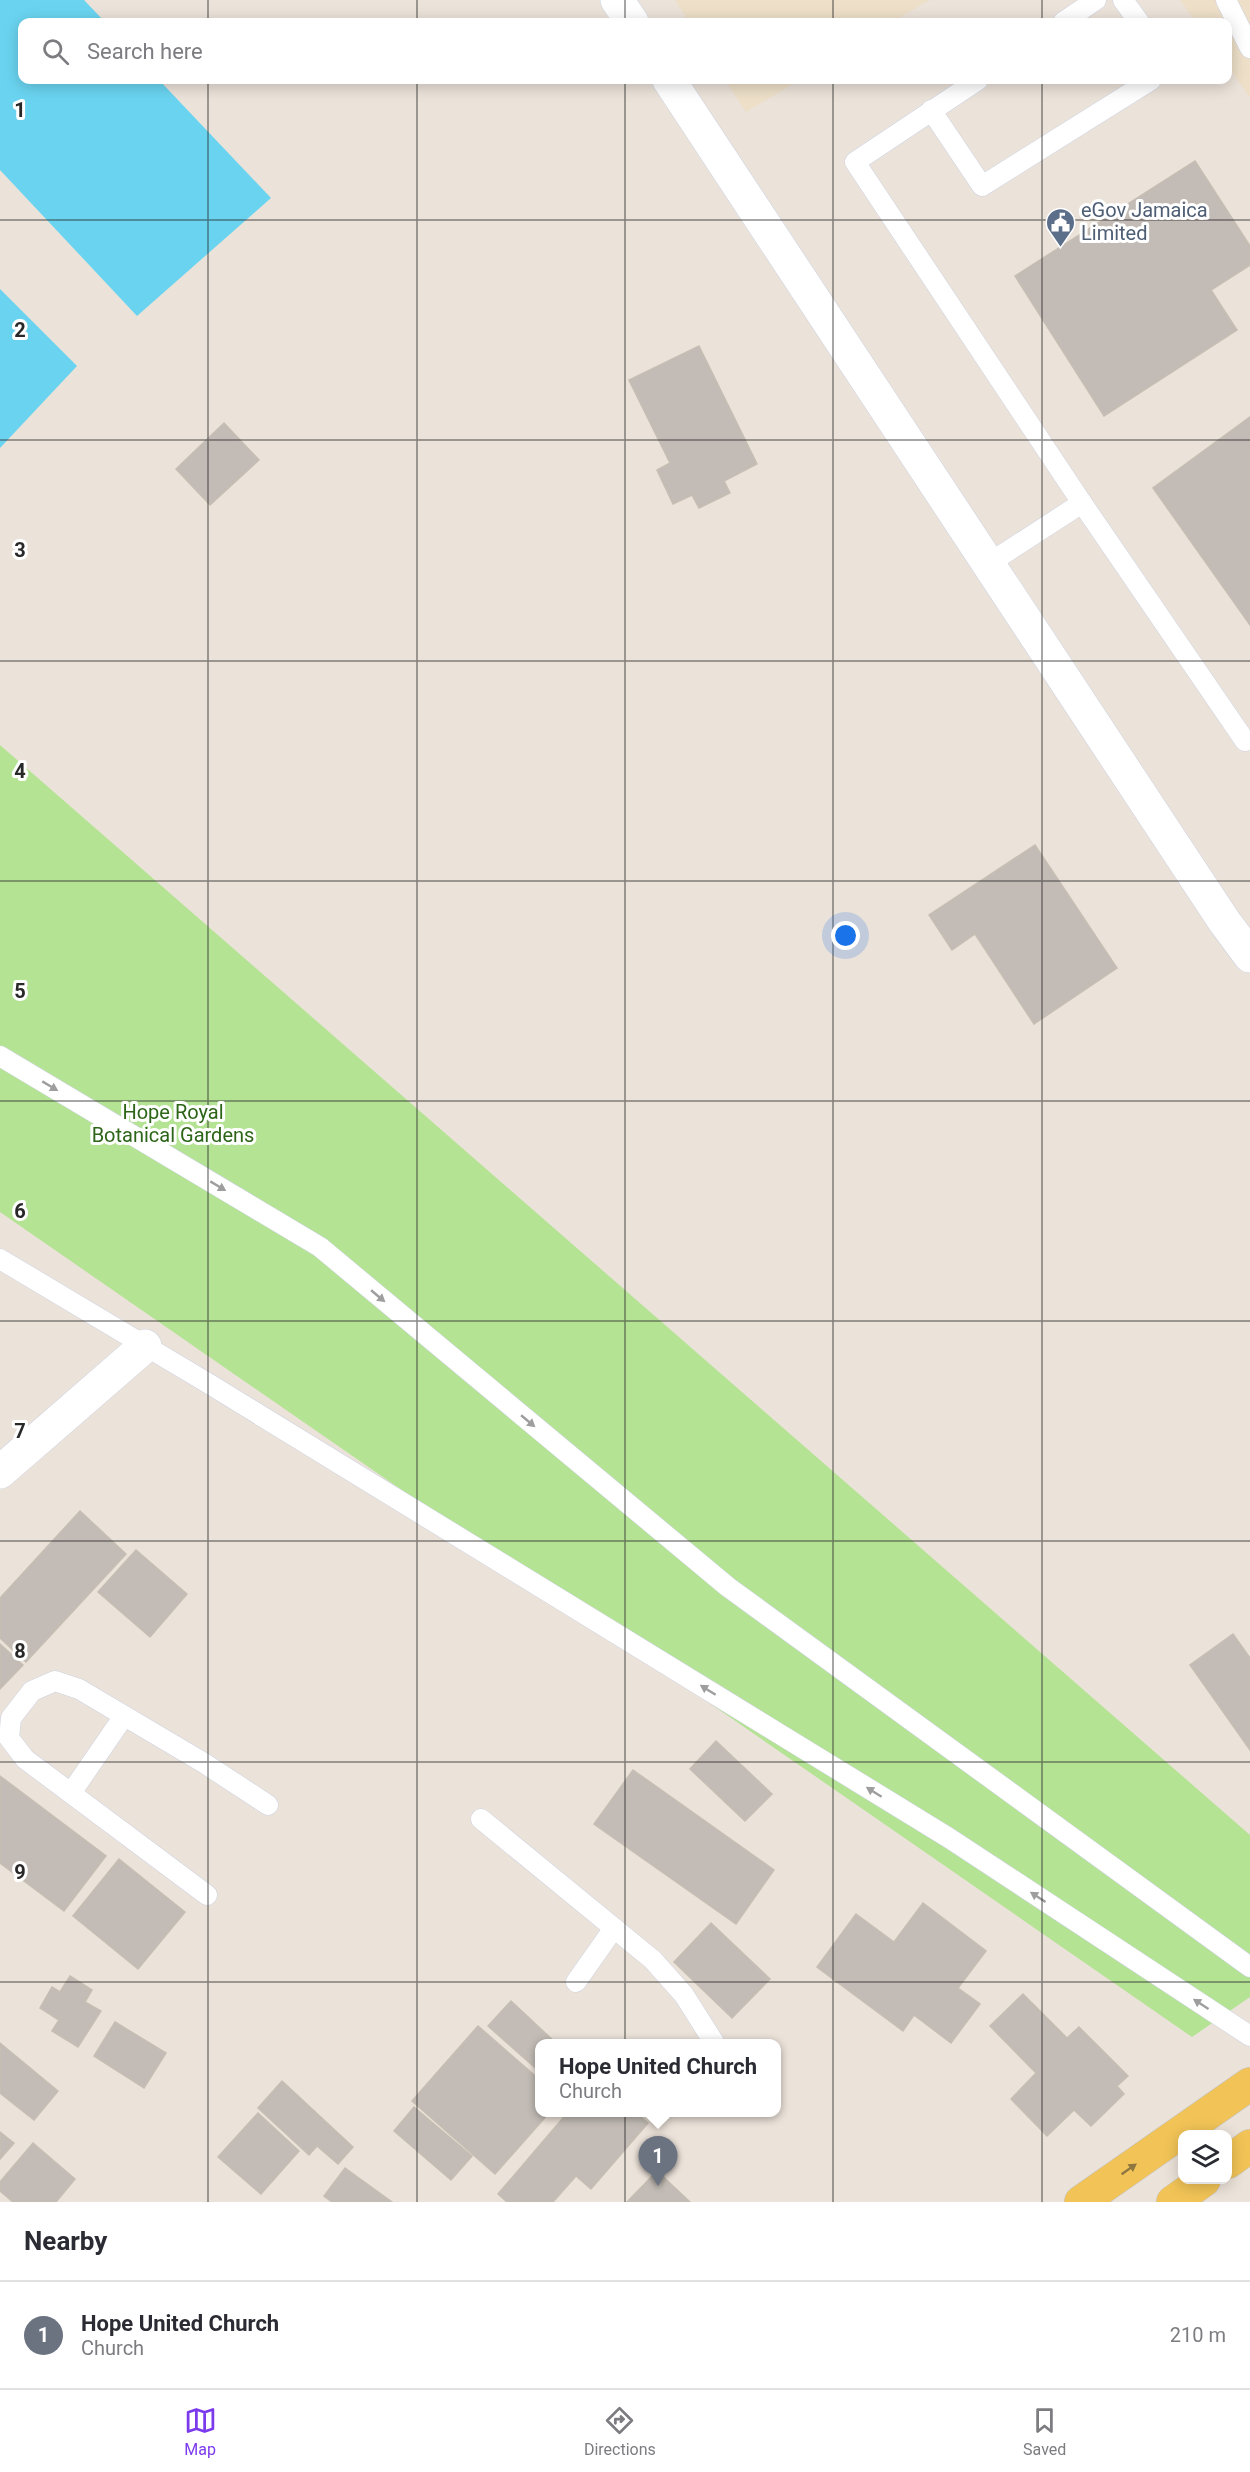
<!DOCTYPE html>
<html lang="en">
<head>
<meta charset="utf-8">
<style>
	body { margin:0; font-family:Roboto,sans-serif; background:#f7f7f7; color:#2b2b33 }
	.controls { position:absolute; right:18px; bottom:18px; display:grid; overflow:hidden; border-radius:12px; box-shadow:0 3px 15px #0003 }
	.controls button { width:54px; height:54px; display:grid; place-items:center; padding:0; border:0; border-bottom:2px solid #e1e1e2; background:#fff; color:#2b2b33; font:30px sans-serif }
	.you { position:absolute; left:846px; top:936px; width:21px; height:21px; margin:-15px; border:4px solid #fff; border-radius:50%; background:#1a73e8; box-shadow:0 0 0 9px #1a73e833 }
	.badge { display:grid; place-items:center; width:39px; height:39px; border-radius:50%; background:#7c3aed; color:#fff; font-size:20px; font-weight:700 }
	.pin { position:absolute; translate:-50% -50px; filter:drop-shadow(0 2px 3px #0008) }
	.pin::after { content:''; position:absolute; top:32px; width:21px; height:18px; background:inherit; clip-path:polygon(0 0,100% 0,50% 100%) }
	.popup { position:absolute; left:535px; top:2039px; width:246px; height:78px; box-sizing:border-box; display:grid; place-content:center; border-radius:12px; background:#fff; filter:drop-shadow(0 2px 4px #0005); font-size:20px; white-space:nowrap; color:#7c7c81 }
	.popup b { font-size:22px; color:#2b2b33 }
	.popup::after { content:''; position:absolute; left:50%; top:100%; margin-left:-12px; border:12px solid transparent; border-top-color:#fff }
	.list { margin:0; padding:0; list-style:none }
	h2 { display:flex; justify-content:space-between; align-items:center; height:78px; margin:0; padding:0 24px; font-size:26px }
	h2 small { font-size:20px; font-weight:400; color:#7c7c81 }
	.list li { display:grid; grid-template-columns:39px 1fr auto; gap:18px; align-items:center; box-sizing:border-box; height:108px; padding:0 24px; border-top:2px solid #e1e1e2 }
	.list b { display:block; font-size:22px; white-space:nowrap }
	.list p { margin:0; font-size:20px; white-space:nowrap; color:#7c7c81 }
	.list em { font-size:20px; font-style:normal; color:#7c7c81 }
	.icon { flex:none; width:33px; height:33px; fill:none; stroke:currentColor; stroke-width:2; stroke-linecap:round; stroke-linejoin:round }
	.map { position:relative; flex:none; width:1250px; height:2202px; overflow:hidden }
	.search { position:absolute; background:#fff; box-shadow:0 3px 15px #0003; left:18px; right:18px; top:18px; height:66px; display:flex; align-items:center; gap:15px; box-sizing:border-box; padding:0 21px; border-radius:12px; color:#7c7c81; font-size:22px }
	.sheet { height:186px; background:#fff }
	nav { display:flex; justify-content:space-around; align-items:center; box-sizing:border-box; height:84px; border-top:2px solid #e1e1e2; background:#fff; font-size:16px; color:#7c7c81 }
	nav a { display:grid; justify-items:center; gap:3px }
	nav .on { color:#7c3aed }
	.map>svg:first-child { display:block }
</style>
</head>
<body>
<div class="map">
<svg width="1250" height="2202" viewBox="0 0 1250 2202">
	<rect width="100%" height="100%" fill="#ebe2d9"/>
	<g fill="#eddfc8">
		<polygon points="675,0 929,0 893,22 689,22"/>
		<polygon points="1180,0 1250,0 1250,98 1228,66 1228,22 1196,22"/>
		<polygon points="725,80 800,80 746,112"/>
	</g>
	<polygon fill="#b4e394" points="0,745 1250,1835 1250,1997 1192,2037 0,1212"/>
	<g fill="#6ad4f0">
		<polygon points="0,0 84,0 105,22 22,22 22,80 159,80 271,198 137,316 0,170"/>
		<polygon points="0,289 77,366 0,448"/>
	</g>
	<g fill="#c3bcb6" stroke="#c6beb3" stroke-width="1.5">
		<polygon points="1195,161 1250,246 1250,265 1211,290 1237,330 1104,416 1015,276"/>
		<polygon points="699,346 757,464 724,481 730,493 699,508 692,495 673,504 657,470 670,463 629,380"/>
		<polygon points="1250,417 1250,625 1153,488"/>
		<polygon points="224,423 259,460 210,505 176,469"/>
		<polygon points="1035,845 1117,968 1034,1024 975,934 952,950 929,915"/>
		<polygon points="80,1511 126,1554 26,1662 0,1638 0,1598"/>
		<polygon points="136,1550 187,1594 150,1637 98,1592"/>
		<polygon points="1233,1634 1250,1658 1250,1750 1190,1665"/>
		<polygon points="0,1644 23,1665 0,1689"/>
		<polygon points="716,1741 772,1794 745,1821 690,1769"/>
		<polygon points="633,1770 774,1870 736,1924 594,1824"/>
		<polygon points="0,1776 106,1856 64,1911 0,1863"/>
		<polygon points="119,1859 185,1912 138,1969 73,1916"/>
		<polygon points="923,1903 986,1951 958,1988 980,2004 951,2043 914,2015 903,2031 817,1967 856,1914 894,1942"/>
		<polygon points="711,1923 770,1979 732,2018 674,1962"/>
		<polygon points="70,1976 92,1990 85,2002 101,2011 78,2047 52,2031 59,2020 40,2008 52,1987 60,1992"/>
		<polygon points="1023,1994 1067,2038 1079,2027 1128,2076 1117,2086 1124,2094 1091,2126 1074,2110 1047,2136 1011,2099 1036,2073 990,2026"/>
		<polygon points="511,2001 557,2044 540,2044 540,2072 488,2026"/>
		<polygon points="115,2022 166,2053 144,2088 94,2056"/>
		<polygon points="478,2026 540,2080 540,2112 550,2112 495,2174 412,2101"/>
		<polygon points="0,2043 58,2091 34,2120 0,2093"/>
		<polygon points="282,2081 353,2147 338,2164 317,2146 309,2155 258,2108"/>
		<polygon points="414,2107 472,2156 451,2180 394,2131"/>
		<polygon points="568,2112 635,2112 648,2123 591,2189 576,2176 553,2202 507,2202 498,2194"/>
		<polygon points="258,2113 299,2151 261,2194 218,2157"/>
		<polygon points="0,2132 14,2143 0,2159"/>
		<polygon points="33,2143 75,2179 56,2202 13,2202 0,2191 0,2182"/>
		<polygon points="345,2168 392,2202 332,2202 324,2196"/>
		<polygon points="657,2171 690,2202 627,2202"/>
	</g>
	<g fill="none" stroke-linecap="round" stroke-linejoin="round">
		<defs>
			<g id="service">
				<polyline points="1123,0 1139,22"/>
				<polyline points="1226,0 1250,48"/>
				<polyline points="1063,22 1096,0"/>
				<polyline points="978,80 855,162 1082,503 1245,741"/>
				<polyline points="931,110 982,186 1151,80"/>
				<polyline points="988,564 1082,503"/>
				<polyline points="0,1056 320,1247 728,1587 1250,1967"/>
				<polyline points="0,1259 211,1385 949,1838 1250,2036"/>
				<polyline points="71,1793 124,1716"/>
				<polyline points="481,1819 653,1960 684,1995 715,2044"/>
				<polyline points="207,1895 25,1759 9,1738 11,1718 32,1691 55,1681 79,1689 204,1763 268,1805"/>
				<polyline points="576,1982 614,1928"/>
			</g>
			<g id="minor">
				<polyline points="617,0 632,22"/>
				<polyline points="669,80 1224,921 1250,956"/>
				<polyline points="0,1472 145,1346"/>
			</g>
			<g id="primary">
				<polyline points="1228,2162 1250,2146"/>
				<polyline points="1081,2202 1250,2084"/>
				<polyline points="1173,2202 1204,2180"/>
			</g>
		</defs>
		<use href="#service" stroke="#ced3e2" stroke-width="21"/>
		<use href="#minor" stroke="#ced3e2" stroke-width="34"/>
		<use href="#primary" stroke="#c3c3c3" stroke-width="34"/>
		<use href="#service" stroke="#fff" stroke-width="20"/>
		<use href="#minor" stroke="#fff" stroke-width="33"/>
		<use href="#primary" stroke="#f2c457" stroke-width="33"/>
	</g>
	<defs><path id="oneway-solid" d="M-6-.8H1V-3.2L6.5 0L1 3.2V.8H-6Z" transform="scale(1.5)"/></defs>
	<g fill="#9e9e9e">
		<use href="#oneway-solid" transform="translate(50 1086) rotate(31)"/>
		<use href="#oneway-solid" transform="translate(218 1186) rotate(31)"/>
		<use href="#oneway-solid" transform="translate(378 1296) rotate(40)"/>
		<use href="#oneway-solid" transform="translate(528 1421) rotate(40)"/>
		<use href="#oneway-solid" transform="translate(708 1690) rotate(-148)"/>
		<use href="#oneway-solid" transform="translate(874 1792) rotate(-148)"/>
		<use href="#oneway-solid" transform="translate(1038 1897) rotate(-147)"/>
		<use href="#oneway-solid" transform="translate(1201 2004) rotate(-147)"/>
	</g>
	<use fill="#8d7640" href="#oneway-solid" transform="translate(1129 2169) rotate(-35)"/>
	<path fill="none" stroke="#282828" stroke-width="1.5" stroke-opacity="0.55" d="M208,0V22M417,0V22M625,0V22M833,0V22M1042,0V22M208,80V2202M417,80V2202M625,80V2202M833,80V2202M1042,80V2202M0,220H1250M0,440H1250M0,661H1250M0,881H1250M0,1101H1250M0,1321H1250M0,1541H1250M0,1762H1250M0,1982H1250"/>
	<defs>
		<symbol id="civic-pin" viewBox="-11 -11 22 30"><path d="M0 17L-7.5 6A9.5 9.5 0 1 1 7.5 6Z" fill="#5c6f8a" stroke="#fff"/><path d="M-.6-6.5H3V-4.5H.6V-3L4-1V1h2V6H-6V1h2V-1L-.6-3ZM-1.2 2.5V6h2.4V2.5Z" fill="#fff"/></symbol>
	</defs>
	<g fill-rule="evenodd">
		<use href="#civic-pin" x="1044" y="206" width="33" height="45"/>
	</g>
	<g text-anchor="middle" stroke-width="6" stroke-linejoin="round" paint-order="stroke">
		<g font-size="20" fill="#4e5e75" stroke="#fff" text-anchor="start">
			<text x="1081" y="217">eGov Jamaica<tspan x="1081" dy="23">Limited</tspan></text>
		</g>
		<g font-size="20" fill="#2d6518" stroke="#fff">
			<text x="173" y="1119">Hope Royal<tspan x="173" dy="23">Botanical Gardens</tspan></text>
		</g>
	</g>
	<g font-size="20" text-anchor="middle" font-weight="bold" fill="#282828" stroke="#fff" stroke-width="6" stroke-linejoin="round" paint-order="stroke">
		<text x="20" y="117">1</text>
		<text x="20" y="337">2</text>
		<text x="20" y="557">3</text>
		<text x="20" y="778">4</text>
		<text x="20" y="998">5</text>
		<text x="20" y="1218">6</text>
		<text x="20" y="1438">7</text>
		<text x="20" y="1658">8</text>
		<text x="20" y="1879">9</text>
	</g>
</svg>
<div class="controls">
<button><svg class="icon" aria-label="layers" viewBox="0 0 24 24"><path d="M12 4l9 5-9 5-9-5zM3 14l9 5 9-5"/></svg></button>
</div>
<div class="you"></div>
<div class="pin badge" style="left:658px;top:2186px;background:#6b7280">1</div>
<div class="popup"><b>Hope United Church</b>Church</div>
<div class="search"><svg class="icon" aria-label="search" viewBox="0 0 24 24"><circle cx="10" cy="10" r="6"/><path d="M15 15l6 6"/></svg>Search here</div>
</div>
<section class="sheet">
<h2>Nearby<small></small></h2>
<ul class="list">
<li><span class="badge" style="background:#6b7280">1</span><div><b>Hope United Church</b><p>Church</p></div><em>210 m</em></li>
</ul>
</section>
<nav>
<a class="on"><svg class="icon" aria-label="map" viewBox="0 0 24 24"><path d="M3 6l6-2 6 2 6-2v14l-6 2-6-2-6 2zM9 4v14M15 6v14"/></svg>Map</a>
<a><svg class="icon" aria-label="directions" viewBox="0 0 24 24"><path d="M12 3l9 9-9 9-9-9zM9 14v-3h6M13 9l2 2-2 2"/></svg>Directions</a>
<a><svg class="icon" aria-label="saved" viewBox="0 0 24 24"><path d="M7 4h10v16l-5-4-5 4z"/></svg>Saved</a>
</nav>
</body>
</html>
